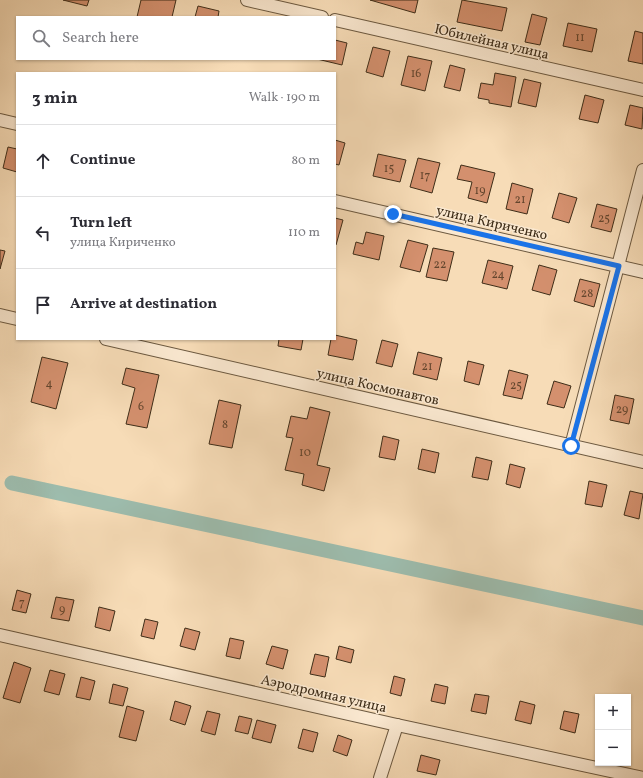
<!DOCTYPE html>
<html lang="en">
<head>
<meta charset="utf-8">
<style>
	body { margin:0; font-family:Vollkorn,serif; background:#f7f7f7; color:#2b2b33 }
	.controls { position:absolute; right:12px; bottom:12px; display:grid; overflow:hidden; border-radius:0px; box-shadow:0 1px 3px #0004 }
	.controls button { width:36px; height:36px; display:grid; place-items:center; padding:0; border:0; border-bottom:1px solid #e1e1e2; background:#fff; color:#2b2b33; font:20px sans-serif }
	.stop { position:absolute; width:12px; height:12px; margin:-9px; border:3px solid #1a73e8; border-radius:50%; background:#fff }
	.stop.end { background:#1a73e8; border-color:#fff; box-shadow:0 1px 4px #0008 }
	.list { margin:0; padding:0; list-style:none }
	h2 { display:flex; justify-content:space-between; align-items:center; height:52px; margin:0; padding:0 16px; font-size:17px }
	h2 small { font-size:13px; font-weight:400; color:#7c7c81 }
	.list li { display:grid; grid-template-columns:26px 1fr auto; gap:12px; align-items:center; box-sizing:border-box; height:72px; padding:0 16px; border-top:1px solid #e1e1e2 }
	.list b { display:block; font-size:15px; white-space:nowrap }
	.list p { margin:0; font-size:13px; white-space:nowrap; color:#7c7c81 }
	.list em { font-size:13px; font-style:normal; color:#7c7c81 }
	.icon { flex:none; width:22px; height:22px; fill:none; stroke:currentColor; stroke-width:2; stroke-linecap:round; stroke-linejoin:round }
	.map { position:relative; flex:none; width:643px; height:778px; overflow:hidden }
	.search { position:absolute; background:#fff; box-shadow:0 1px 3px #0004; left:16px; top:16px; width:320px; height:44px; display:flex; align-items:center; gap:10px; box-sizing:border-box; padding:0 14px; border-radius:0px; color:#7c7c81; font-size:15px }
	.panel { position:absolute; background:#fff; box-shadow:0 1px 3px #0004; left:16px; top:72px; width:320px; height:268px; border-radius:0px }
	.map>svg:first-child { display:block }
</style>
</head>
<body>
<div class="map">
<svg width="643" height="778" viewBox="0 0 643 778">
	<rect width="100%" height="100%" fill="#f7dcb7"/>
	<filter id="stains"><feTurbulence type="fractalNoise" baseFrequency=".005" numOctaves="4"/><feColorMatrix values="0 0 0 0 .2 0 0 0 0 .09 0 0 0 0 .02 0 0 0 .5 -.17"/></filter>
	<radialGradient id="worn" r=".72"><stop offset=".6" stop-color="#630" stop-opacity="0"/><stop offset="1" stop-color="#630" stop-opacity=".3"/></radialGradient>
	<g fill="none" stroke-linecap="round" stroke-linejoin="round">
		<polyline stroke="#9dbcad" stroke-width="15" points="12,483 643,618"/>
	</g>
	<g fill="#d4906e" stroke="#3e2d18">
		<polygon points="63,0 89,0 87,6"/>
		<polygon points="141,0 176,0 172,17 137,17"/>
		<polygon points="370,0 418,0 415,13"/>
		<polygon points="462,0 507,8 502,31 457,22"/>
		<polygon points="198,6 219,11 218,17 195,17"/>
		<polygon points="532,14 547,18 540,45 525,42"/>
		<polygon points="568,23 597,29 592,52 563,46"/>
		<polygon points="635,31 643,33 643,64 628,61"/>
		<polygon points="335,40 347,43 342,65 317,59 335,59"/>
		<polygon points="373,47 390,51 383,77 366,72"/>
		<polygon points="408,56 432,61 425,91 401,85"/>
		<polygon points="450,65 465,69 460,91 444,87"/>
		<polygon points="495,73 516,77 511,107 489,103 489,100 478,98 481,83 493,85"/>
		<polygon points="524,79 541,83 536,107 518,103"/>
		<polygon points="585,95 604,100 598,123 579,119"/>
		<polygon points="630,105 643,108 642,129 625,125"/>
		<polygon points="335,140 345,143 339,165 335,164"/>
		<polygon points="8,147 17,149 17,172 3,168"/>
		<polygon points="378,154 406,160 400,182 373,176"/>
		<polygon points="418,158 440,163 432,193 410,187"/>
		<polygon points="461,165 495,173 487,203 468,198 472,182 457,179"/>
		<polygon points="512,183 533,189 527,214 506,209"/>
		<polygon points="559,193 577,198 569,223 552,218"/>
		<polygon points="597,204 617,209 611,232 591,227"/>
		<polygon points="335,218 343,220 336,245 335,245"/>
		<polygon points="366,232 384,236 379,260 353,254 356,242 363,244"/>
		<polygon points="408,240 428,245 420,272 400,267"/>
		<polygon points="433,248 454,252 447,281 426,277"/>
		<polygon points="0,250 5,251 0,269"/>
		<polygon points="488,260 513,266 507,289 482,283"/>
		<polygon points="539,265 557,270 550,295 532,290"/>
		<polygon points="580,279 600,284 594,307 574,301"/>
		<polygon points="335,335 357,340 353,360 328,355 331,339 335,339"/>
		<polygon points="279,339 303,339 301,350 278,346"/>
		<polygon points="382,340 398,344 392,367 376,363"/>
		<polygon points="418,352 442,358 437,380 413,374"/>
		<polygon points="42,357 68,363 56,409 31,402"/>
		<polygon points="468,361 484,365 479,385 464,381"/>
		<polygon points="126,368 159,375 147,428 126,424 135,388 122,384"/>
		<polygon points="509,370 528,375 522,399 503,395"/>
		<polygon points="554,381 571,386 564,408 547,404"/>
		<polygon points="615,395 634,399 629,424 610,420"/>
		<polygon points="219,400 241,405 232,448 209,444"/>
		<polygon points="310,407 330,412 317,465 330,468 324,491 302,485 304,474 285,470 293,438 286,437 291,416 307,419"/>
		<polygon points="383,436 399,440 395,460 379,457"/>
		<polygon points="422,449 439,453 435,473 418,469"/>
		<polygon points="476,457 492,461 488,480 472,477"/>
		<polygon points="510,464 525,468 520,488 506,484"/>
		<polygon points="589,481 607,485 602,507 585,504"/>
		<polygon points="630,491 643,494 639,519 624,515"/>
		<polygon points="17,590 31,594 26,613 12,610"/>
		<polygon points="56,597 74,600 69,621 51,618"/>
		<polygon points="99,607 115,611 110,631 95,627"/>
		<polygon points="145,619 158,622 154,639 141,636"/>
		<polygon points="185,628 200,632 195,650 180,646"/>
		<polygon points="230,638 244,641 240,659 226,656"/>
		<polygon points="272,646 288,650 283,669 266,664"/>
		<polygon points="339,646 354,650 351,663 336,659"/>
		<polygon points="315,654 329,657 325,677 310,674"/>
		<polygon points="14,662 31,668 20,703 3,698"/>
		<polygon points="50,670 65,674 59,695 44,691"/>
		<polygon points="394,676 405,679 401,696 390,693"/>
		<polygon points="81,677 95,681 90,700 76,697"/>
		<polygon points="113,684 128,688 123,706 109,703"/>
		<polygon points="435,684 448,687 445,704 431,701"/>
		<polygon points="475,694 489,696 486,714 471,711"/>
		<polygon points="175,701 191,706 185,725 170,720"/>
		<polygon points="520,701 535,705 531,724 515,720"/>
		<polygon points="127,706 144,711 136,741 119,737"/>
		<polygon points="207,711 220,714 215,735 201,731"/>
		<polygon points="564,711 579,714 575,733 560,729"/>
		<polygon points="239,716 252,719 248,734 235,731"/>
		<polygon points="257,720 276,725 271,743 252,738"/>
		<polygon points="303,729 318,733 313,752 298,748"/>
		<polygon points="338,735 352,740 347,756 333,751"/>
		<polygon points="421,755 440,760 436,775 417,771"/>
	</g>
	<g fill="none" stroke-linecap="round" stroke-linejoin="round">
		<defs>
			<g id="minor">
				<polyline points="247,0 322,17"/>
				<polyline points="335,20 643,90"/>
				<polyline points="0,120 17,124"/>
				<polyline points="335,201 643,272"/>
				<polyline points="0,315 17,319"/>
				<polyline points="106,339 643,462"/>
				<polyline points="571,446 643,170"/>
				<polyline points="0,635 397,725 643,778"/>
				<polyline points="380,778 397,725"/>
			</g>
		</defs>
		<use href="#minor" stroke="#6c5940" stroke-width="14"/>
		<use href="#minor" stroke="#fae8d0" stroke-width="12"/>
	</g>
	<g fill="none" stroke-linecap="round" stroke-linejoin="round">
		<polyline stroke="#1a73e8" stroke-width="5" points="393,214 619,266 571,446"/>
	</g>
	<g text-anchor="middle" stroke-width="3" stroke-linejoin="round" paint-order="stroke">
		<g font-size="12" fill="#64462e">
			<text x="580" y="41">11</text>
			<text x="416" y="77">16</text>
			<text x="389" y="172">15</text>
			<text x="425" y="179">17</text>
			<text x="480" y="194">19</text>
			<text x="520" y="203">21</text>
			<text x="604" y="222">25</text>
			<text x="440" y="268">22</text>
			<text x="498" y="278">24</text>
			<text x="587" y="297">28</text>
			<text x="427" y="370">21</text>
			<text x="49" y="387">4</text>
			<text x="516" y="389">25</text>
			<text x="141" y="410">6</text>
			<text x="622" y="413">29</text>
			<text x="225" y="428">8</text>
			<text x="305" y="456">10</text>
			<text x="22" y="606">7</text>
			<text x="62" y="613">9</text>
		</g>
		<g font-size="14" fill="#3e2d18" stroke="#fae8d0">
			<text transform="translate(492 41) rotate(13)" y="5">Юбилейная улица</text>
			<text transform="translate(492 222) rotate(13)" y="5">улица Кириченко</text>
			<text transform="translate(378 386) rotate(13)" y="5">улица Космонавтов</text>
			<text transform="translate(324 693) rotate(13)" y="5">Аэродромная улица</text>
		</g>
	</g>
	<rect width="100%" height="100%" filter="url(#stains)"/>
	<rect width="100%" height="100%" fill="url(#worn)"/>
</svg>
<div class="controls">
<button>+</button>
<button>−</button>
</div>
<div class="stop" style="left:571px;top:446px"></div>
<div class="stop end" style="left:393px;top:214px"></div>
<div class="search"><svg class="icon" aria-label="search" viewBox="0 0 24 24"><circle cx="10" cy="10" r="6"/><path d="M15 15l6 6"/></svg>Search here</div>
<section class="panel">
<h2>3 min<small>Walk · 190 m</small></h2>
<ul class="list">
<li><svg class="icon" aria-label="ahead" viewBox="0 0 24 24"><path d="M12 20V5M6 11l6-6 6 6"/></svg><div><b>Continue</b></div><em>80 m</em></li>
<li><svg class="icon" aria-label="left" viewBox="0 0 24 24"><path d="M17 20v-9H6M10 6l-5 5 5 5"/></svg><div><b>Turn left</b><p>улица Кириченко</p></div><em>110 m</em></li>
<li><svg class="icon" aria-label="arrive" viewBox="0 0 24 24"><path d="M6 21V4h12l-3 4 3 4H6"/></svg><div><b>Arrive at destination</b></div></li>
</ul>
</section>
</div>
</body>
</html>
